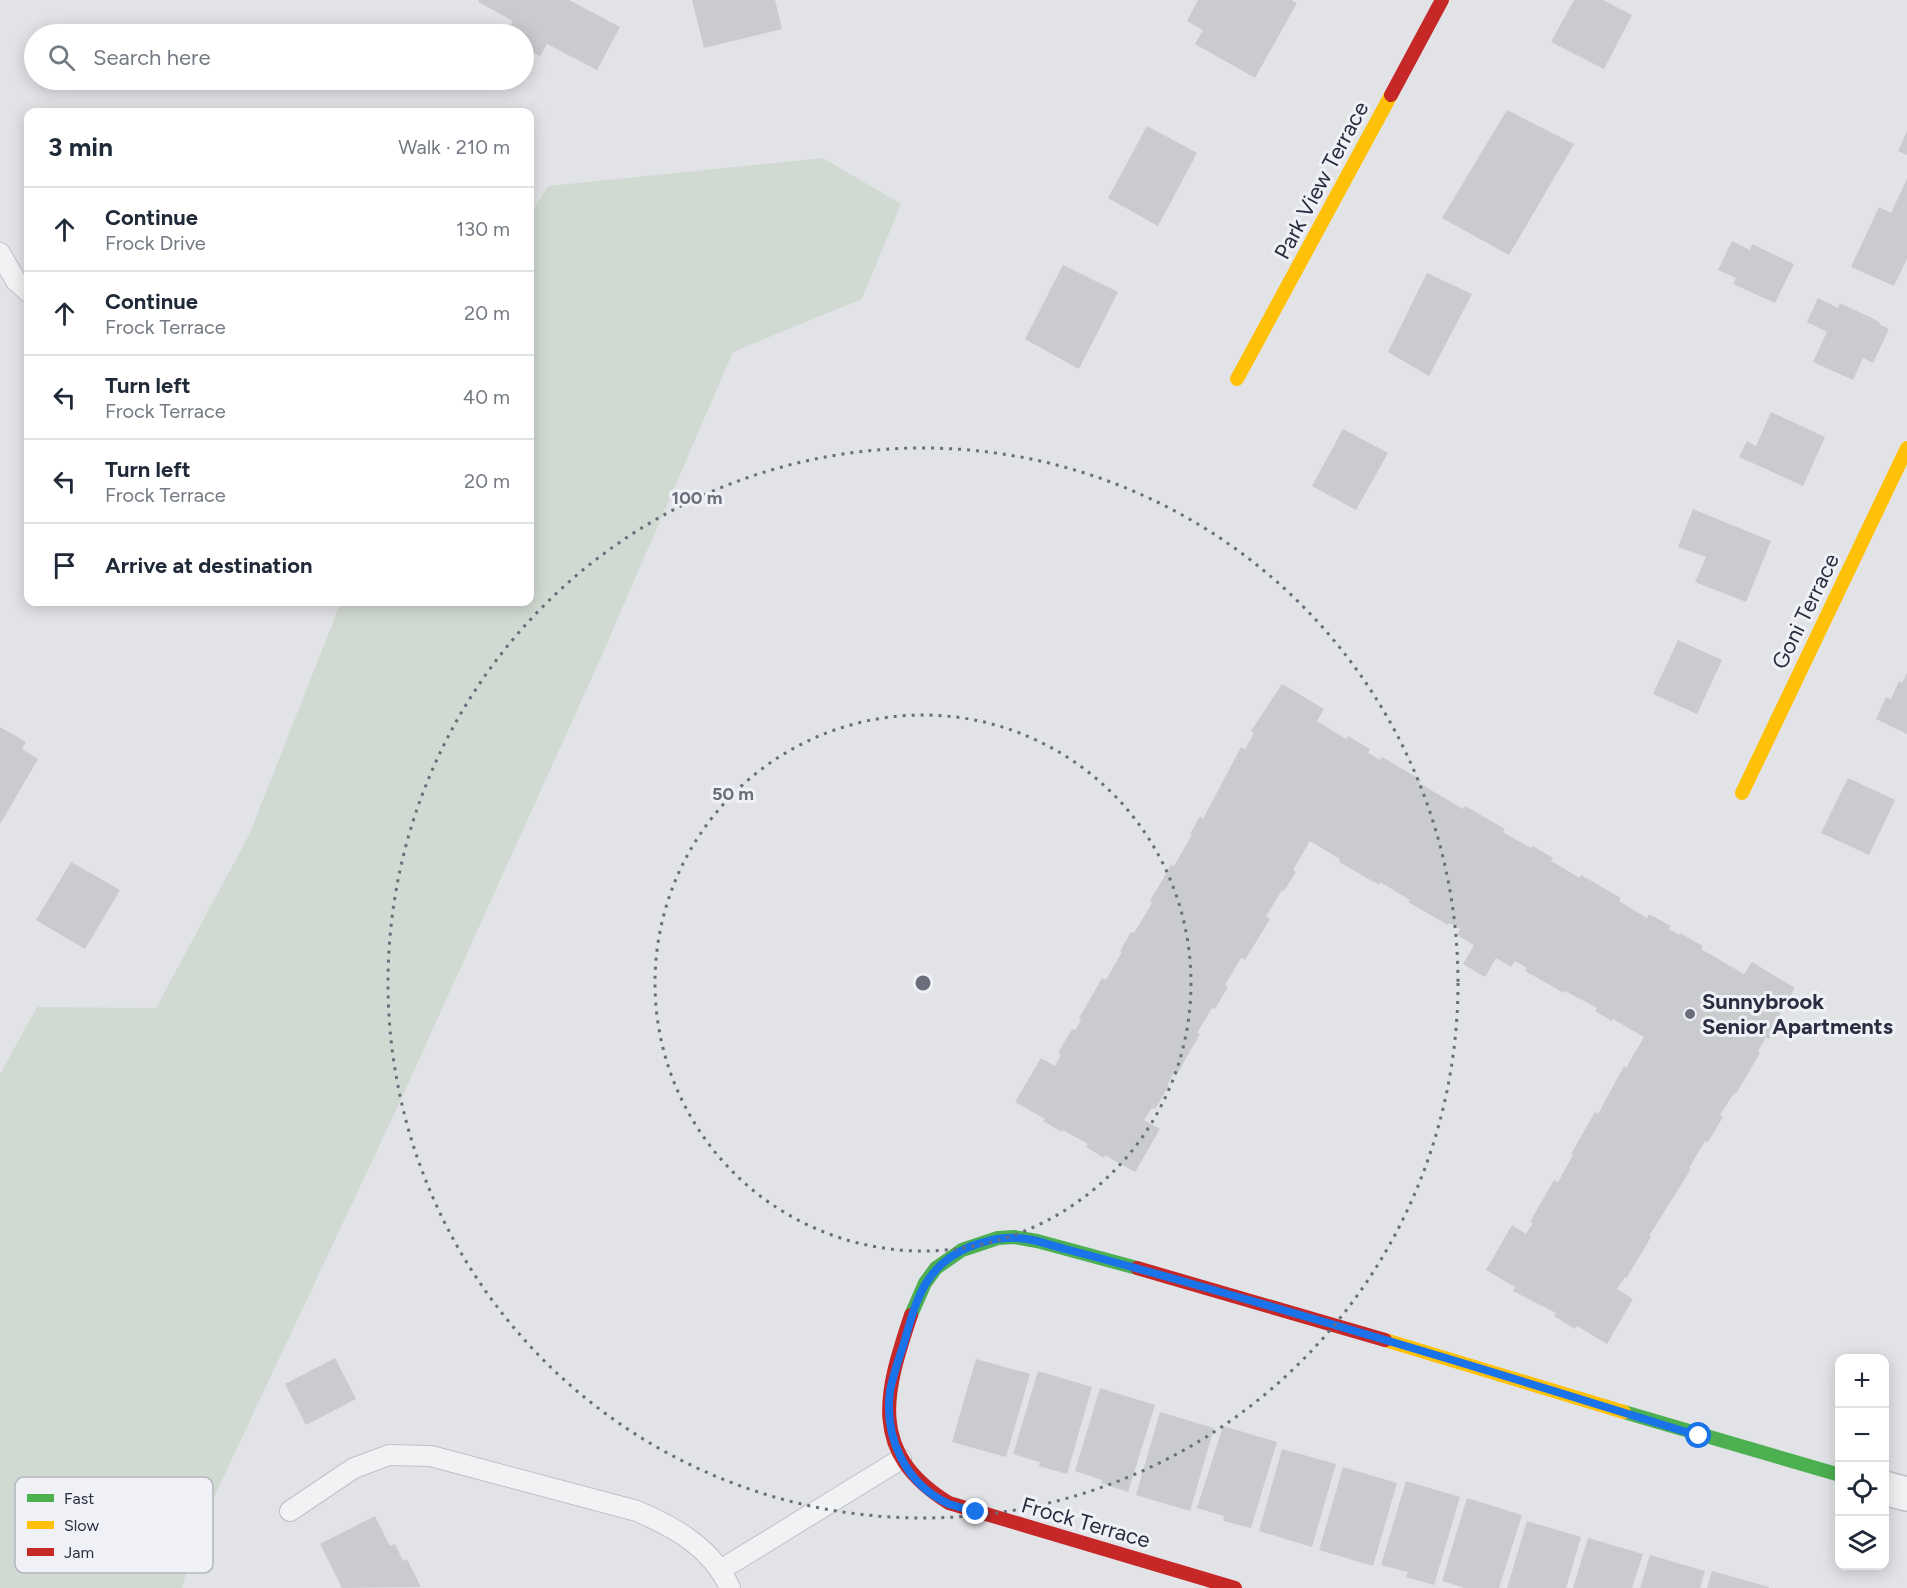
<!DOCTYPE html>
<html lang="en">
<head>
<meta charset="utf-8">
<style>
	body { margin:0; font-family:Figtree,sans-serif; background:#f2f2f3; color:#1f2937 }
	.controls { position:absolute; right:18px; bottom:18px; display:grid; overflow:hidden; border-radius:12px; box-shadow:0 3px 15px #0003 }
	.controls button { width:54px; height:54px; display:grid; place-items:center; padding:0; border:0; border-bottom:2px solid #e0e1e3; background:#fff; color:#1f2937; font:30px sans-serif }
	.stop { position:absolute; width:18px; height:18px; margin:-14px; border:4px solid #1a73e8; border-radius:50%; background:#fff }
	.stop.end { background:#1a73e8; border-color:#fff; box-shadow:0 2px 6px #0008 }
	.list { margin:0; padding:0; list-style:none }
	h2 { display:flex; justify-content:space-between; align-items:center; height:78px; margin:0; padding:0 24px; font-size:26px }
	h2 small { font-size:20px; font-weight:400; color:#747a83 }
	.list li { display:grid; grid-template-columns:39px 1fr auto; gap:18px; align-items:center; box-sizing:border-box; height:84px; padding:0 24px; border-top:2px solid #e0e1e3 }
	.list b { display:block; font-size:22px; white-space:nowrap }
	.list p { margin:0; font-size:20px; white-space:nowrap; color:#747a83 }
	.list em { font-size:20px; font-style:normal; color:#747a83 }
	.icon { flex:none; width:33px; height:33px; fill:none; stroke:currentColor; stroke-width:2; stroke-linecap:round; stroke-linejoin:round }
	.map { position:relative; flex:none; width:1907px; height:1588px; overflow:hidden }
	.search { position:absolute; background:#fff; box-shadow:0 3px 15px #0003; left:24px; top:24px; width:510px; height:66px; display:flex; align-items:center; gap:15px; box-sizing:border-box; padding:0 21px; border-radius:33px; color:#747a83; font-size:22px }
	.panel { position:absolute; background:#fff; box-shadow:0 3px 15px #0003; left:24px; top:108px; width:510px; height:498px; border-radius:12px }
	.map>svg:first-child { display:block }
</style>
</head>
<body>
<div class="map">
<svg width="1907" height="1588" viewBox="0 0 1907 1588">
	<rect width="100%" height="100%" fill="#e2e3e7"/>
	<polygon fill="#d1dad2" points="823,158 901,204 862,299 733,352 599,662 398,1106 198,1531 182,1588 0,1588 0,1074 37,1007 156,1008 249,835 341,602 530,602 530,215 548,186"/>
	<g fill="#cacbcf">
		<polygon points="479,0 569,0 620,27 597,70 547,44 540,56 527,50 524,56 524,34 505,34 513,21 478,2"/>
		<polygon points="692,0 775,0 782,29 704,48"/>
		<polygon points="1198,0 1291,0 1297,3 1255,78 1195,44 1203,30 1187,21"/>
		<polygon points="1574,0 1603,0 1632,15 1604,69 1551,42"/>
		<polygon points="1507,110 1574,144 1509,255 1442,218"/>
		<polygon points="1147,126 1197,153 1158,226 1108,198"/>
		<polygon points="1907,131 1907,155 1898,151"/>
		<polygon points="1907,179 1907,259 1894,286 1851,267 1879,207 1891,213"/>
		<polygon points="1732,241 1750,250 1752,244 1794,264 1775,303 1733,284 1736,278 1718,270"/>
		<polygon points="1063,265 1118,292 1079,369 1025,339"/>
		<polygon points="1427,273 1472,294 1429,376 1388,352"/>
		<polygon points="1818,298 1838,308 1840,303 1880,322 1879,324 1889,329 1873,363 1863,358 1853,380 1813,362 1827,332 1807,322"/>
		<polygon points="1771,412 1825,437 1803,486 1739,457 1747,441 1756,446"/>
		<polygon points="1343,429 1388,453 1356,510 1312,486"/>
		<polygon points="1693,509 1771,541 1746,602 1695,582 1706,557 1678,547"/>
		<polygon points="1678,640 1722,660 1697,714 1653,694"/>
		<polygon points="1907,673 1907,734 1876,719 1886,697 1891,699 1899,681 1902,683"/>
		<polygon points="1282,684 1324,709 1317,721 1346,739 1348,736 1370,749 1368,753 1380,760 1382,757 1421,780 1419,783 1463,809 1465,806 1505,829 1503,832 1531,848 1533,846 1553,858 1551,861 1580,878 1581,875 1621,898 1619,901 1647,918 1649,914 1671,926 1669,929 1679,935 1680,933 1703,946 1701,949 1744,974 1752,962 1795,988 1778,1017 1781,1018 1769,1039 1766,1037 1758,1051 1760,1053 1736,1094 1734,1093 1720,1115 1723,1117 1708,1142 1705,1141 1689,1168 1691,1169 1649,1236 1651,1237 1626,1279 1625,1277 1617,1289 1633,1299 1607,1344 1577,1326 1575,1329 1554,1316 1556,1313 1513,1291 1515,1287 1486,1270 1512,1225 1526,1234 1533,1223 1530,1222 1554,1180 1558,1182 1573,1155 1571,1154 1595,1112 1598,1114 1624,1066 1626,1068 1644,1037 1613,1019 1612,1021 1595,1011 1597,1008 1565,991 1564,993 1525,971 1527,968 1515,961 1511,967 1496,958 1485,977 1463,964 1474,945 1457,935 1460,929 1449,923 1448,925 1408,902 1410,900 1380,882 1379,885 1339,862 1340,859 1310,841 1293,870 1296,872 1284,891 1282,890 1266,916 1270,919 1245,960 1241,958 1225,985 1228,987 1215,1009 1212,1008 1197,1033 1200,1034 1176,1076 1173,1074 1167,1085 1169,1086 1155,1109 1152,1108 1144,1120 1160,1129 1135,1172 1105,1155 1104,1158 1086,1147 1088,1144 1063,1130 1062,1132 1043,1121 1045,1119 1015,1102 1041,1058 1055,1066 1061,1055 1058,1053 1072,1029 1075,1030 1081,1020 1079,1018 1102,978 1106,980 1122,952 1120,951 1131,932 1134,933 1152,903 1150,901 1171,865 1174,866 1192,835 1190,834 1200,816 1203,819 1241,747 1245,749 1254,733 1251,731"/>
		<polygon points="0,727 26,742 22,749 38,759 0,824"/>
		<polygon points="1848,778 1895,800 1869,855 1821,833"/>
		<polygon points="71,862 120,890 85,949 36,920"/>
		<polygon points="335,1358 356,1399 306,1425 285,1384"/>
		<polygon points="976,1359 1030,1374 1006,1457 952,1442"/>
		<polygon points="1038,1371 1092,1387 1067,1474 1039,1466 1040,1462 1013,1454"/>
		<polygon points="1100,1388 1155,1405 1128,1492 1101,1483 1102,1480 1075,1471"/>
		<polygon points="1160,1412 1214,1428 1190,1511 1136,1495"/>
		<polygon points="1223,1426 1277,1442 1251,1528 1223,1521 1224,1516 1197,1508"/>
		<polygon points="1282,1449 1336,1464 1312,1547 1259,1531"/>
		<polygon points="1343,1467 1397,1483 1373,1566 1319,1550"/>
		<polygon points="1406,1481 1460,1497 1434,1585 1406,1577 1408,1572 1381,1565"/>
		<polygon points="1467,1498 1522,1515 1499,1588 1465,1588 1442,1581"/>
		<polygon points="375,1516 390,1546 395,1544 403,1561 407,1559 421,1587 342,1588 320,1544"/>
		<polygon points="1527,1521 1581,1537 1566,1588 1507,1588"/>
		<polygon points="1588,1538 1643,1554 1632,1588 1573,1588"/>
		<polygon points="1650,1555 1705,1571 1700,1588 1640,1588"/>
		<polygon points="1712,1571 1769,1587 1769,1588 1707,1588"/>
	</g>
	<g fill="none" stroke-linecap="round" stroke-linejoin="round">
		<defs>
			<g id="lane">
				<polyline points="0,253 16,281 28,292"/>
				<path d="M290,1511L354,1468L389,1455L431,1456L637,1511C676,1528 712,1548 730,1588"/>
				<polyline points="722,1569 901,1459"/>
			</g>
			<polyline id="street" points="1884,1488 1907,1494"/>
		</defs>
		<use href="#lane" stroke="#c0c1c5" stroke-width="22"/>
		<use href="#street" stroke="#c0c1c5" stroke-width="36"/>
		<use href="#lane" stroke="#f1f2f4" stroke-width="20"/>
		<use href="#street" stroke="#f1f2f4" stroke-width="33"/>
		<g stroke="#4caf50" stroke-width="14">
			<polyline points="911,1315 925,1283 936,1268 962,1250 998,1238 1014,1237 1037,1241 1137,1268"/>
			<polyline points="1624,1412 1840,1475"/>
		</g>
		<g stroke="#ffc107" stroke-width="14">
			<polyline points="1237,379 1391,95"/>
			<polyline points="1742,793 1907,448"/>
			<polyline points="1385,1340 1624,1412"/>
		</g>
		<g stroke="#c62828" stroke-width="14">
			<polyline points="1391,95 1442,0"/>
			<polyline points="1137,1268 1385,1340"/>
			<path d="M911,1315C885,1393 867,1452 949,1503L1235,1588"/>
		</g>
	</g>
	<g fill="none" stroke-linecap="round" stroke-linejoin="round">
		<path stroke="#1a73e8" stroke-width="8" d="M976,1512C967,1509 958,1507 949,1504C905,1484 884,1437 890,1391C893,1375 899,1358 904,1343C916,1301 924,1266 969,1247C980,1243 993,1238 1006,1238C1025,1236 1047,1244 1065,1249C1104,1259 1143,1270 1182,1281C1355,1330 1527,1382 1699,1436"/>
	</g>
	<g fill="none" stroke="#6a6d7a" stroke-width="3" stroke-dasharray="3 6">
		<circle cx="923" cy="983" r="268"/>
		<circle cx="923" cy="983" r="535"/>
	</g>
	<circle fill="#6a6d7a" stroke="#f0f1f6" stroke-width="2" cx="1690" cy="1014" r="6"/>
	<g text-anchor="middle" stroke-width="6" stroke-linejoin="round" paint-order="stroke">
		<g font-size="22" fill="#292e40" stroke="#f0f1f6">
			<text transform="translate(1321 180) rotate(-62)" y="8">Park View Terrace</text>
			<text transform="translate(1805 611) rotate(-64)" y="8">Goni Terrace</text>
			<text transform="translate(1086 1522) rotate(16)" y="8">Frock Terrace</text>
		</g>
		<g font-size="22" font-weight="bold" fill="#292e40" stroke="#f0f1f6" text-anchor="start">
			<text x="1702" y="1009">Sunnybrook<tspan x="1702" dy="25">Senior Apartments</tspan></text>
		</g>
	</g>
	<rect x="15" y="1477" width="198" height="96" rx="9" fill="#f0f1f6" stroke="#b4b6bf" stroke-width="1.5"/>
	<rect x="27" y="1494" width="27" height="8" fill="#4caf50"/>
	<rect x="27" y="1521" width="27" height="8" fill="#ffc107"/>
	<rect x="27" y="1548" width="27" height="8" fill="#c62828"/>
	<g font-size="16" fill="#292e40">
		<text x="64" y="1504">Fast</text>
		<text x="64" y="1531">Slow</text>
		<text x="64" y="1558">Jam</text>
	</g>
	<circle cx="923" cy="983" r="9" fill="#6a6d7a" stroke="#f0f1f6" stroke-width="3"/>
	<g font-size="18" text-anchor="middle" font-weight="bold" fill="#6a6d7a" stroke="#f0f1f6" stroke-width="6" stroke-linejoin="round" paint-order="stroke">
		<text x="697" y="504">100 m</text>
		<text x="733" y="800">50 m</text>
	</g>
</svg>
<div class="controls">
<button>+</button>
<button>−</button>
<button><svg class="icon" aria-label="locate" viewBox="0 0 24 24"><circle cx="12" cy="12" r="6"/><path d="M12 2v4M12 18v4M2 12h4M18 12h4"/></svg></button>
<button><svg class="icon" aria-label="layers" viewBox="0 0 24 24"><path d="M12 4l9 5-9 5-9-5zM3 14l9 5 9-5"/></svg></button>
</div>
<div class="stop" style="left:1699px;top:1436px"></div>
<div class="stop end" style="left:976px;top:1512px"></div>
<div class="search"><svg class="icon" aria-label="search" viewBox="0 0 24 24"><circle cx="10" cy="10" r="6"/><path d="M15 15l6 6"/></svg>Search here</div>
<section class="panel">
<h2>3 min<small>Walk · 210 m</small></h2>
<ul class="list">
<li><svg class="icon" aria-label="ahead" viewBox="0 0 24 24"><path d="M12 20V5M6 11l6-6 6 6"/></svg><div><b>Continue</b><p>Frock Drive</p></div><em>130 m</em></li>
<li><svg class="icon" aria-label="ahead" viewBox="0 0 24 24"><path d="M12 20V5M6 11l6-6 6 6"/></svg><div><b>Continue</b><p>Frock Terrace</p></div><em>20 m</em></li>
<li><svg class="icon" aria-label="left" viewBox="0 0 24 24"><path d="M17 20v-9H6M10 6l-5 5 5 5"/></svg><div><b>Turn left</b><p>Frock Terrace</p></div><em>40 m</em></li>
<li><svg class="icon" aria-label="left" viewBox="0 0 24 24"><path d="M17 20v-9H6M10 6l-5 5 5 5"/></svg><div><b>Turn left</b><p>Frock Terrace</p></div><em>20 m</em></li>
<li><svg class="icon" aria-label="arrive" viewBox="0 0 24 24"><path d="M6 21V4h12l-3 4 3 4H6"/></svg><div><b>Arrive at destination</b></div></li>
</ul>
</section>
</div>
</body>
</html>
